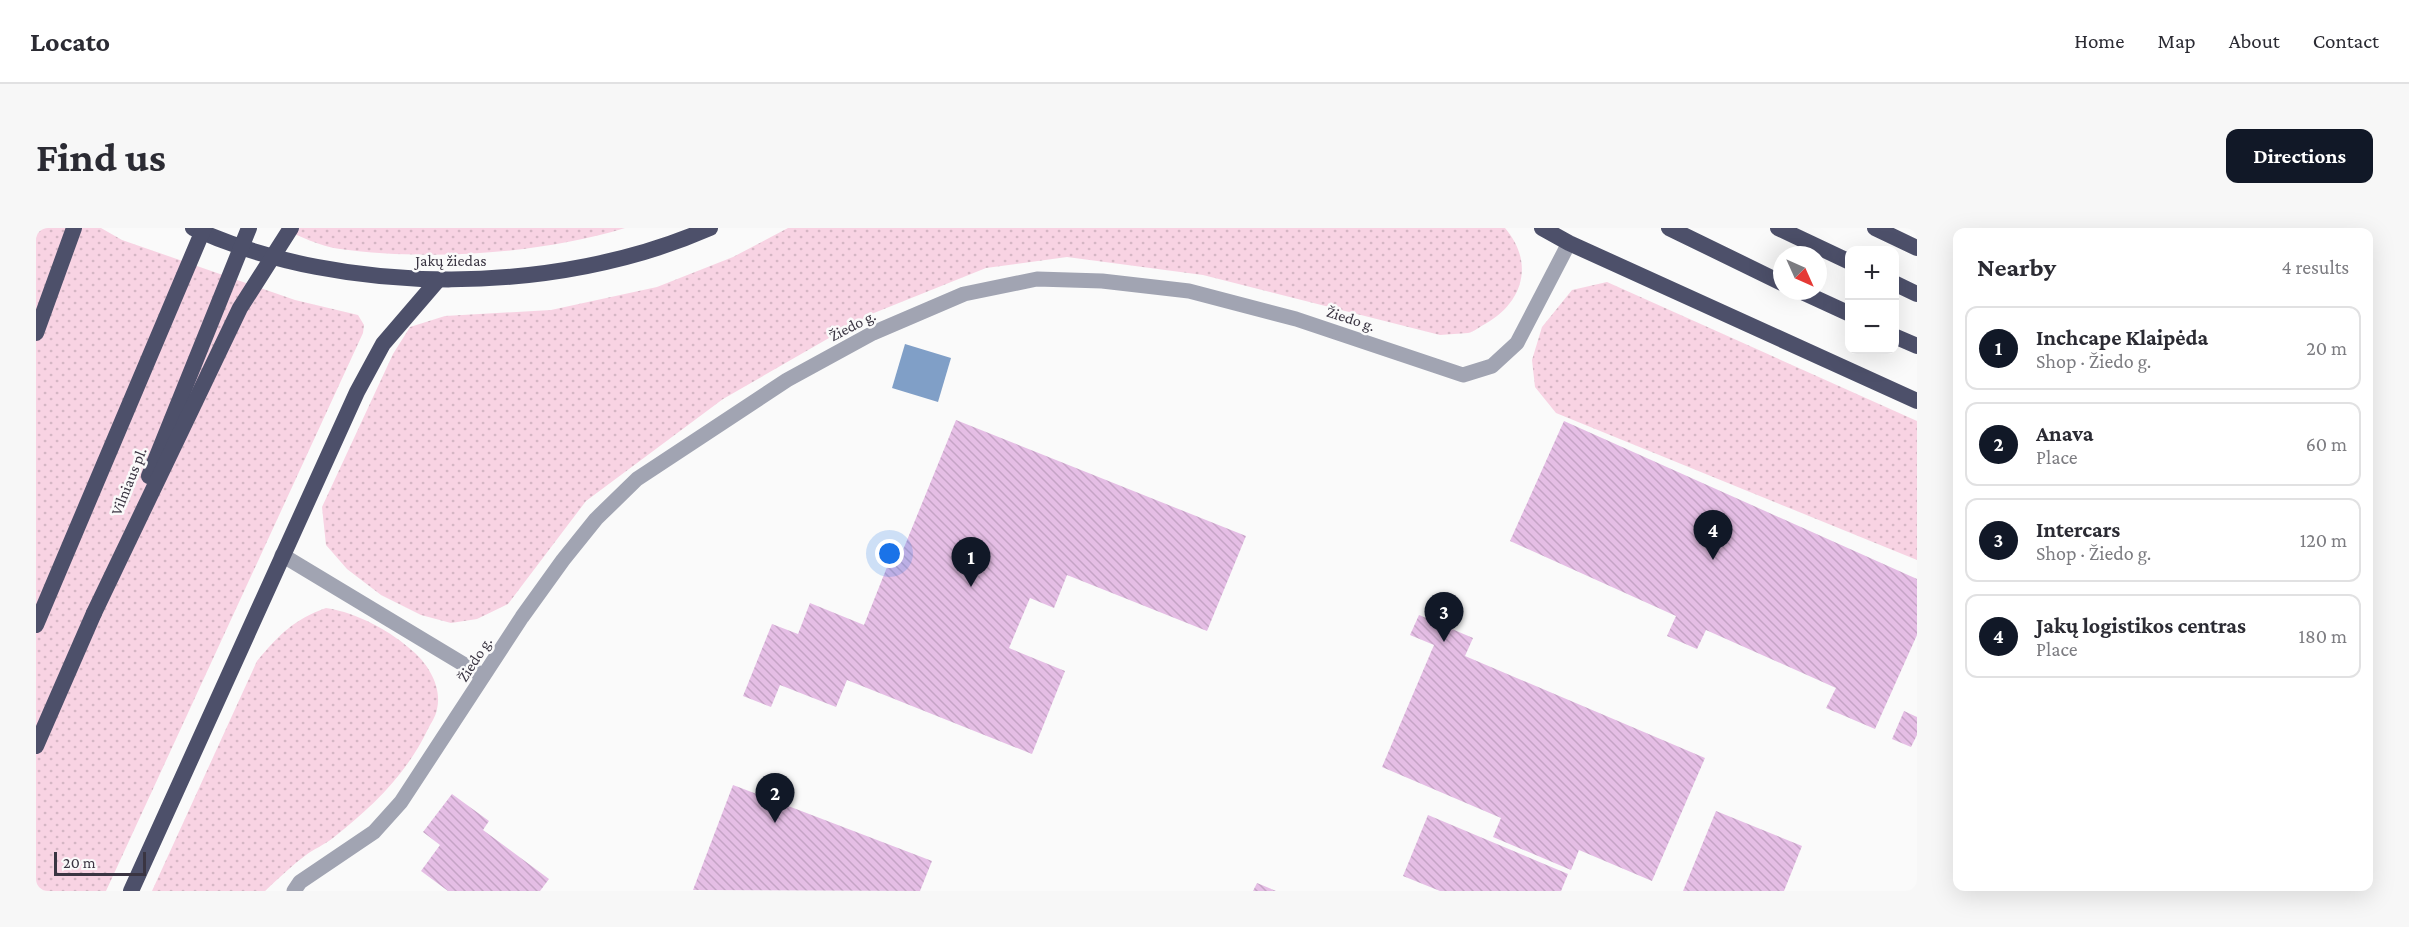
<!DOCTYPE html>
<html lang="en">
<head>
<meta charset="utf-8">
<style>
	body { margin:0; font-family:"Crimson Pro",serif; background:#f7f7f7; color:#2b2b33 }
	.controls { position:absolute; right:18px; top:18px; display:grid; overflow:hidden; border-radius:12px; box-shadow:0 6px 24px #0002 }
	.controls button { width:54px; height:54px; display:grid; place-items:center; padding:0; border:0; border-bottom:2px solid #e1e1e2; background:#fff; color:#2b2b33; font:30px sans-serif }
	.compass { position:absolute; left:1737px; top:18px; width:54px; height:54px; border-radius:50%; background:#fff; box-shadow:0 6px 24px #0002; rotate:135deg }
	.scale { position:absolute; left:18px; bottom:15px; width:92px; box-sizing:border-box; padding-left:6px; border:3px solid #3a3542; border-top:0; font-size:16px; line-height:21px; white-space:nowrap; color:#3a3542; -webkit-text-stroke:4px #fafafa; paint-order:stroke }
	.you { position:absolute; left:854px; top:326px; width:21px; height:21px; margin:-15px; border:4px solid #fff; border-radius:50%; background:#1a73e8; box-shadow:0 0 0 9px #1a73e833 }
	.badge { display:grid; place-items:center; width:39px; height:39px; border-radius:50%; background:#111827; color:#fff; font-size:20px; font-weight:700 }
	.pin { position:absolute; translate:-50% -50px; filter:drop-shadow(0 2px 3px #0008) }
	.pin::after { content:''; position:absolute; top:32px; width:21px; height:18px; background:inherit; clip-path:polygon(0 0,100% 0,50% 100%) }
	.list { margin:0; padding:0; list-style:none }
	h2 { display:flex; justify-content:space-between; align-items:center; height:78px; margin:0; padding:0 24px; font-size:26px }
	h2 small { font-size:20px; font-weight:400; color:#7c7c81 }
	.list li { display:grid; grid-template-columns:39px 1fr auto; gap:18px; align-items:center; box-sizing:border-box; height:84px; margin:0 12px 12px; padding:0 12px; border:2px solid #e1e1e2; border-radius:12px }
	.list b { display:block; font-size:22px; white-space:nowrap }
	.list p { margin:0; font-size:20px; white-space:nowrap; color:#7c7c81 }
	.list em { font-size:20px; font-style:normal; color:#7c7c81 }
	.map { position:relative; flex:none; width:1881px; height:663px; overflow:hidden; border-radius:12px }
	header { display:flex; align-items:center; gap:36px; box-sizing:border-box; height:84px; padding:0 30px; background:#fff; border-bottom:2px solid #e1e1e2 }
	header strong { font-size:28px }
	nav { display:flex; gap:33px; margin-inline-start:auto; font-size:21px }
	.intro { display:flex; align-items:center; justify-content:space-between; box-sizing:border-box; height:144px; padding:0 36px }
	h1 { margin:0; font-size:42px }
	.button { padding:15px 27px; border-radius:12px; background:#111827; color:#fff; font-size:21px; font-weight:700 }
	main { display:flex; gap:36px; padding:0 36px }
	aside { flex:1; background:#fff; border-radius:12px; box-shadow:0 6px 24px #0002 }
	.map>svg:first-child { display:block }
</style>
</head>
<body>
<header>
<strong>Locato</strong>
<nav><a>Home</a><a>Map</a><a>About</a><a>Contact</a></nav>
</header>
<div class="intro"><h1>Find us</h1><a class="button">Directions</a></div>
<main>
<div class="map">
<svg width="1881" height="663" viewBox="0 0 1881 663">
	<defs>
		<pattern id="grass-dots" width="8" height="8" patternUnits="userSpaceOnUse" patternTransform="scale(1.5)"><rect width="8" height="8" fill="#f8d3e3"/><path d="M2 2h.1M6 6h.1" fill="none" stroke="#d5b6c4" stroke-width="1.8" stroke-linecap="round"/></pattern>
		<pattern id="building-back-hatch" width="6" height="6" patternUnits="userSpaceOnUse" patternTransform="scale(1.5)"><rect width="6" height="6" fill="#e5bee5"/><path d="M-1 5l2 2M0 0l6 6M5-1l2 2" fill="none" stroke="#c5a4c6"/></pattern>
	</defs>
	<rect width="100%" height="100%" fill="#fafafa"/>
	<g fill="url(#grass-dots)">
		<polygon points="0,0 65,0 86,12 259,72 322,87 328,97 327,105 70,663 0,663"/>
		<path d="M244,0H589C505,26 391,33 304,21C284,19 263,7 244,0Z"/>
		<path d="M752,0H1469C1499,35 1487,75 1449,96C1443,99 1438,104 1432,105C1423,106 1413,106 1404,107L1167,47L1031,29L950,40L833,87L687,171L550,273L472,376L441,391L415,395L385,387L345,367L311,341L290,317L286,279L357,126L374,99L409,88L515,82L621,59L697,29Z"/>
		<polygon points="1571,54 1881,193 1881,332 1520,185 1499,159 1496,132 1506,99 1536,62"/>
		<path d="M290,380C322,385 355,403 379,425C393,438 406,460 401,481C400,488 395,495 392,501C370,547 336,579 297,610C288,617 278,621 270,627C255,638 242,651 229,663H116L221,433C244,406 257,392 290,380Z"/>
	</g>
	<polygon fill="#809fc7" points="869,116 915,130 902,174 856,160"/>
	<g fill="url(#building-back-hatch)">
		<polygon points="920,192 1210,308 1171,403 1031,347 1018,380 994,370 973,420 1029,443 996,526 811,452 800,479 744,457 735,479 707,468 736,396 762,406 774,375 828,397 859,319 867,322"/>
		<polygon points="1528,193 1881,351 1881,407 1839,501 1790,480 1800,460 1670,402 1661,421 1631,408 1640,388 1474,313"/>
		<polygon points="1383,387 1437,410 1429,428 1669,530 1616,653 1543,622 1535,642 1457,609 1465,590 1346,539 1398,417 1374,407"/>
		<polygon points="1868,483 1881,489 1881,507 1875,519 1856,511"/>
		<polygon points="697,557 896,633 884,663 657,662"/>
		<polygon points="416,566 453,593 447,602 513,651 504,663 412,663 385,643 404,617 387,604"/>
		<polygon points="1680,583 1766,618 1748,663 1647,663"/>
		<polygon points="1392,587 1532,646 1525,663 1404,663 1367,648"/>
		<polygon points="1221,655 1240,663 1217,663"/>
	</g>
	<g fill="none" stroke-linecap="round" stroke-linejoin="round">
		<g stroke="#a1a4b2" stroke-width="15">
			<polyline points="246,327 447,448"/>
			<polyline points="258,663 264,654 338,604 365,574 486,389 527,332 560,291 601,251 751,152 837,105 928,66 1001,51 1066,53 1153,63 1260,91 1427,147 1456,138 1481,115 1533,15"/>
		</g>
		<g stroke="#4d506a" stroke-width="16">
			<path d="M157,0C309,70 522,67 674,0"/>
			<polyline points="1506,0 1533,15 1881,173"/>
			<polyline points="1633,0 1746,55"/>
			<polyline points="1742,0 1814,34"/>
			<polyline points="1839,0 1881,20"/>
			<polyline points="1858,55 1881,66"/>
			<polyline points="1764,63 1814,86"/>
			<polyline points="0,105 38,0"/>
			<polyline points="1858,108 1881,118"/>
			<polyline points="0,518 58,385"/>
			<polyline points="95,663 321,164 347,116 402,52"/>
		</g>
		<g stroke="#4d506a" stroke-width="16">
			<polyline points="113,248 213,0"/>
			<polyline points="58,385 204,80 255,0"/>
			<polyline points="0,397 168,0"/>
		</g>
	</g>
	<g text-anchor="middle" stroke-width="5" stroke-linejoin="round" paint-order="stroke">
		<g font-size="16" fill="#3a3542" stroke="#fafafa">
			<text x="415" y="38">Jakų žiedas</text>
			<text transform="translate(1315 90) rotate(18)" y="6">Žiedo g.</text>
			<text transform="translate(816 97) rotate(-27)" y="6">Žiedo g.</text>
			<text transform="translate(92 253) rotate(-68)" y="6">Vilniaus pl.</text>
			<text transform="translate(438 431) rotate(-57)" y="6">Žiedo g.</text>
		</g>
	</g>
</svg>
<div class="controls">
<button>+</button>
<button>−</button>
</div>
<svg class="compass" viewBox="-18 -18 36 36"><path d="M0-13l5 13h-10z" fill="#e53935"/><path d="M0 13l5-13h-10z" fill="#7c7c81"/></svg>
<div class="scale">20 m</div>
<div class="you"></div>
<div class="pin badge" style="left:935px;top:359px">1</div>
<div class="pin badge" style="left:739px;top:595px">2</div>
<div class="pin badge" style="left:1408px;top:414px">3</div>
<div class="pin badge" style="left:1677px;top:332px">4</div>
</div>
<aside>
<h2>Nearby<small>4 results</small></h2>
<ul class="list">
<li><span class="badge">1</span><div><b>Inchcape Klaipėda</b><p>Shop · Žiedo g.</p></div><em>20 m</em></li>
<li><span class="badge">2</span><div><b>Anava</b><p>Place</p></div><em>60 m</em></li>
<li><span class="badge">3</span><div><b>Intercars</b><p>Shop · Žiedo g.</p></div><em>120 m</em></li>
<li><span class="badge">4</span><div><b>Jakų logistikos centras</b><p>Place</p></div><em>180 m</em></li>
</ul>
</aside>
</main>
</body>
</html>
